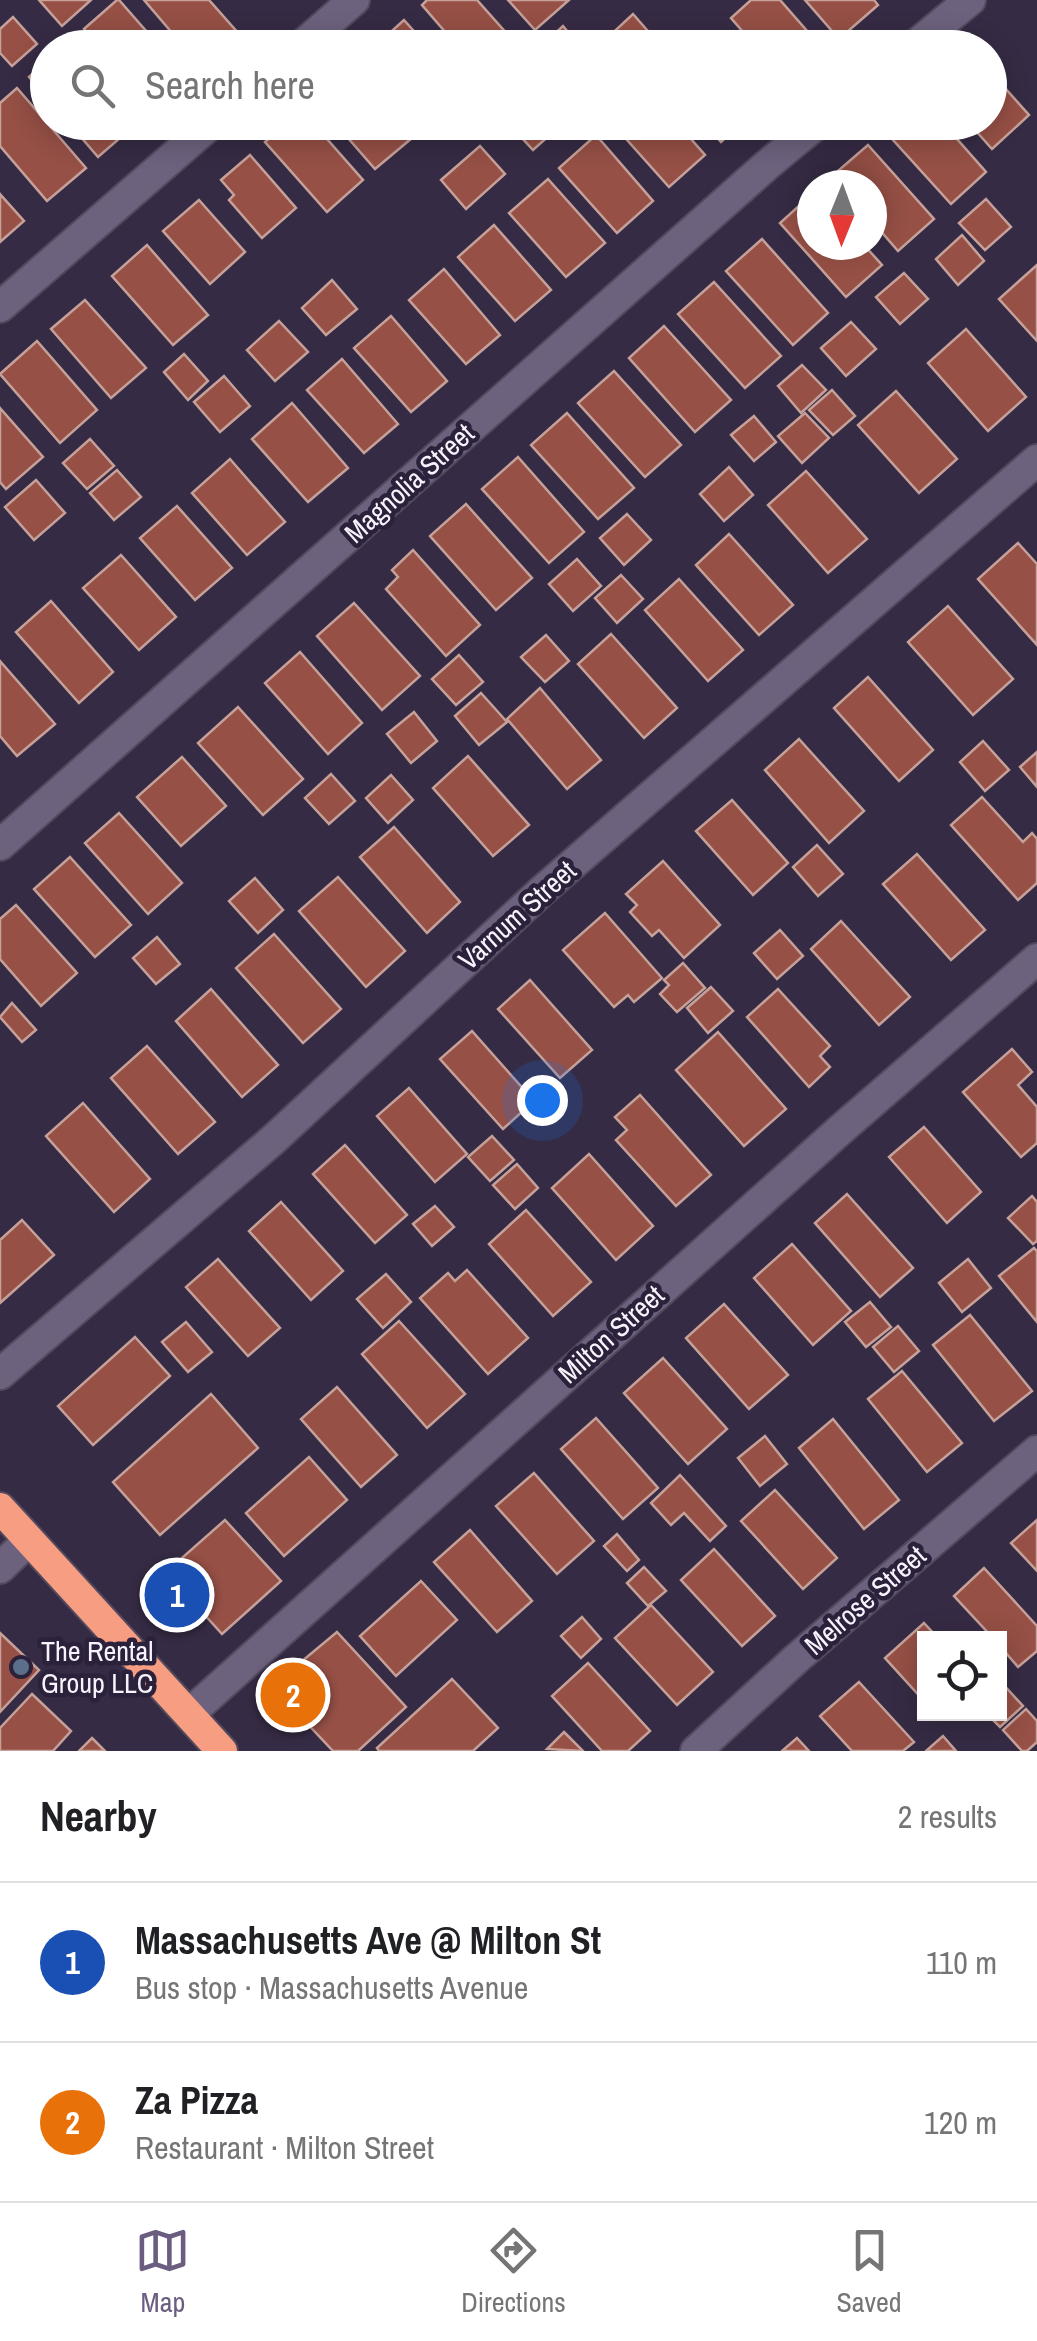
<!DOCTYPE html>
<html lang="en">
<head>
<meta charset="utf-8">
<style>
	body { margin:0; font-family:"Archivo Narrow",sans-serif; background:#f6f6f6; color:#202124 }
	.controls { position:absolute; right:30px; bottom:30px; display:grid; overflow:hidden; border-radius:0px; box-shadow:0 5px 25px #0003 }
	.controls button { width:90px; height:90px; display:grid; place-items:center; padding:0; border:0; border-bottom:2px solid #e0e0e0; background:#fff; color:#202124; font:50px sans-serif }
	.compass { position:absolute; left:797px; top:170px; width:90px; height:90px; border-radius:50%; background:#fff; box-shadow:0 5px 25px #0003; rotate:181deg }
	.you { position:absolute; left:542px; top:1100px; width:35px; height:35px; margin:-25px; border:8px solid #fff; border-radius:50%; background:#1a73e8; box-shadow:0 0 0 15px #1a73e833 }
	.badge { display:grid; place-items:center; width:65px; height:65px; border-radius:50%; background:#6b5d80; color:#fff; font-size:32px; font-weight:700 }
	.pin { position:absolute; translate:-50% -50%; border:5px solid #fff; box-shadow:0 2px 10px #0006 }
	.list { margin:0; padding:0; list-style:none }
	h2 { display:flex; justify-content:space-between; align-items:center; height:130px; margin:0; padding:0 40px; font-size:42px }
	h2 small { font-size:32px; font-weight:400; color:#757577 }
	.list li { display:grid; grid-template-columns:65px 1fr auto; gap:30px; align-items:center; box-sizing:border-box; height:160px; padding:0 40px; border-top:2px solid #e0e0e0 }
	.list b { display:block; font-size:38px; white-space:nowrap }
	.list p { margin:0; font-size:32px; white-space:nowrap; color:#757577 }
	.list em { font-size:32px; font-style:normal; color:#757577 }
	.icon { flex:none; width:55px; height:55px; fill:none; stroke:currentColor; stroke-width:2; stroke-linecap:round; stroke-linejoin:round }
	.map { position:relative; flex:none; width:1037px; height:1751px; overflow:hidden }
	.search { position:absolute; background:#fff; box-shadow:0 5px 25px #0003; left:30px; right:30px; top:30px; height:110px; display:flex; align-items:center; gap:25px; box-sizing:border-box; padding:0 35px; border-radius:55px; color:#757577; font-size:38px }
	.sheet { height:450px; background:#fff }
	nav { display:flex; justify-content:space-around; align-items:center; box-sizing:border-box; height:140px; border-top:2px solid #e0e0e0; background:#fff; font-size:28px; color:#757577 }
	nav a { display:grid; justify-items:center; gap:5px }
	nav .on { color:#6b5d80 }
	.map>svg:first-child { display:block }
</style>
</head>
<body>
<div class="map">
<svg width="1037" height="1751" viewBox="0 0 1037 1751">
	<rect width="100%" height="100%" fill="#362b44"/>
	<g fill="#965046" stroke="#c6a19a" stroke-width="2.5">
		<polygon points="39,0 91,0 62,26"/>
		<polygon points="117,0 119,0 161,48 100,48 84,29"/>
		<polygon points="144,0 209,0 239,34 224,48 185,48"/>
		<polygon points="427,0 477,0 517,45 459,48 422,5"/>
		<polygon points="508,0 569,0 535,30"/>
		<polygon points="751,0 780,0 822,48 757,48 731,18"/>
		<polygon points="805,0 874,0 878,5 839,39"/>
		<polygon points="633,14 660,45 657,48 612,48 605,40"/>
		<polygon points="13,17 37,44 12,66 0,53 0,29"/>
		<polygon points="404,20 429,48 373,48"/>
		<polygon points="563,26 581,48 539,48"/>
		<polygon points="48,61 48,99 29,77"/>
		<polygon points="990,71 1029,115 992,149 968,122 990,122"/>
		<polygon points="17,88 86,168 47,201 0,146 0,103"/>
		<polygon points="68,122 133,122 135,125 98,157"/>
		<polygon points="287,122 312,122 363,180 327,212 265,142"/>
		<polygon points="334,122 398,122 412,138 375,169"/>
		<polygon points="559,122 561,125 533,150 509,124"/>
		<polygon points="611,122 676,122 705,155 669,187"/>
		<polygon points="703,122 743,122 721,142"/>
		<polygon points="892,122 942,122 986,172 951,204 884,130"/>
		<polygon points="596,135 653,201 617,233 559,168"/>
		<polygon points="868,145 934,219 898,251 872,221 872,185 840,185 832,176"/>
		<polygon points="480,146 505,174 466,209 441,180"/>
		<polygon points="250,155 296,208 262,238 229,200 234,195 221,180"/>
		<polygon points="548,179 605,243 566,277 509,213"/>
		<polygon points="0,194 24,221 0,242"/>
		<polygon points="812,194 812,245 864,245 882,265 846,297 780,223"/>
		<polygon points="986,199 1011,227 985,250 959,223"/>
		<polygon points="199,200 245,252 210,284 163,231"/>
		<polygon points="494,225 551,290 515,321 458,257"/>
		<polygon points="962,235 984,261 958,285 936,259"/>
		<polygon points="762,239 828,313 793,345 726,271"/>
		<polygon points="147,245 208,315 173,345 112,276"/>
		<polygon points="1037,265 1037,341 999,299"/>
		<polygon points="444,269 500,335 466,364 409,300"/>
		<polygon points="904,273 928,299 900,324 876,297"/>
		<polygon points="332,280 357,309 326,335 302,308"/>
		<polygon points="714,282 781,356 745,388 678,314"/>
		<polygon points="85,300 146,368 111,398 51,329"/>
		<polygon points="391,316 447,381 411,412 354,348"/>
		<polygon points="279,321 308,352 275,381 247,350"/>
		<polygon points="851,322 876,349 846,376 821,348"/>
		<polygon points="664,326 731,400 695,432 629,358"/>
		<polygon points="966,329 1026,397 988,431 928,363"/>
		<polygon points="37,341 97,410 60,443 0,374"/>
		<polygon points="184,354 208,381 188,400 164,372"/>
		<polygon points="342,359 398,424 364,453 307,390"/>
		<polygon points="802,365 826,390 801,413 778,386"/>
		<polygon points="614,371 681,445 645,477 578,403"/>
		<polygon points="224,376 250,406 220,432 194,402"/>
		<polygon points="832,390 855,416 833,435 809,410"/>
		<polygon points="896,391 957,459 919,493 858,425"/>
		<polygon points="292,403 348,468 308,502 252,439"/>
		<polygon points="0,408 43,457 6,489 0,482"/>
		<polygon points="567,413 634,488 598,519 531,445"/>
		<polygon points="805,413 829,438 802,463 778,436"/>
		<polygon points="754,416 776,442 754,461 731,435"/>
		<polygon points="90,439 114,466 87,489 63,463"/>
		<polygon points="518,457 584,532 549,563 482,489"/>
		<polygon points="230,459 285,522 247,555 192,493"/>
		<polygon points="729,467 753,495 724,521 700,494"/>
		<polygon points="117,470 141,497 114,520 90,493"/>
		<polygon points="806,471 867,539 828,573 768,505"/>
		<polygon points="36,480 65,513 34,540 5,507"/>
		<polygon points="466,504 532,578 496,610 430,536"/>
		<polygon points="177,506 232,568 195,600 140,538"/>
		<polygon points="627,514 651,540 624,565 600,538"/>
		<polygon points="729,534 793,605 759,635 696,565"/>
		<polygon points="1018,543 1037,564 1037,645 978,579"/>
		<polygon points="413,550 480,625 446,656 386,589 398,577 392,570"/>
		<polygon points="121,555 176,617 139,650 83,588"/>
		<polygon points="577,559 601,586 573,611 549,584"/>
		<polygon points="621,575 643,599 617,623 595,598"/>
		<polygon points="679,579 743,650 708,681 645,610"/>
		<polygon points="51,601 113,672 79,703 16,632"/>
		<polygon points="354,603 420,676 382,710 317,636"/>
		<polygon points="948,606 1013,679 973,715 908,642"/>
		<polygon points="611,634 677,708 644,738 578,664"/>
		<polygon points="546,635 569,661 545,682 521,657"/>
		<polygon points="300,652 362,723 328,754 265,683"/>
		<polygon points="459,655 483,682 456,705 432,679"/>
		<polygon points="0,661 55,724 17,756 0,736"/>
		<polygon points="868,677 933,750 899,781 834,708"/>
		<polygon points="540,688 601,760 567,789 507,719"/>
		<polygon points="481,693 507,722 479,745 455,716"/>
		<polygon points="238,707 303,779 263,815 198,743"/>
		<polygon points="414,712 437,741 411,763 387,734"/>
		<polygon points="799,739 864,811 829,843 765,770"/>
		<polygon points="983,741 1009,770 985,791 960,762"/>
		<polygon points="1037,752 1037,787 1020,767"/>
		<polygon points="468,756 529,825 493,856 433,788"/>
		<polygon points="182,757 226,806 181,846 137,797"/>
		<polygon points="331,774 355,801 329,824 305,798"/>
		<polygon points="391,775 413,800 388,823 366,798"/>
		<polygon points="982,797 1023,842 1032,833 1037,839 1037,883 1018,900 951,825"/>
		<polygon points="732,800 788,863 753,895 696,831"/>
		<polygon points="119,813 182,883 148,914 85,843"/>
		<polygon points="394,827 460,902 427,933 360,857"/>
		<polygon points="817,845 843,874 818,896 793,867"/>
		<polygon points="917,854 985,930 951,960 883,884"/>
		<polygon points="70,857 131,925 95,957 34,889"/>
		<polygon points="663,861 720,925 684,958 659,930 652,936 630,912 637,905 626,894"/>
		<polygon points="338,877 405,951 366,987 299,911"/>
		<polygon points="255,878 283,910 258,933 229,901"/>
		<polygon points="16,905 77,973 41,1006 0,959 0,919"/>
		<polygon points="605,913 662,978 634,1002 628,995 614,1007 563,950"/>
		<polygon points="841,921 910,997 879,1025 811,949"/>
		<polygon points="780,930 803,956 777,979 754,953"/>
		<polygon points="274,934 341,1009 303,1043 236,968"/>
		<polygon points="157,937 180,964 156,984 133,958"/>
		<polygon points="683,963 705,988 677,1012 660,994 669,985 664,980"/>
		<polygon points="530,980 592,1050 560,1078 498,1009"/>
		<polygon points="711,987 733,1011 708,1033 687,1008"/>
		<polygon points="211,989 278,1065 242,1097 176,1021"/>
		<polygon points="778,989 830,1046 820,1056 830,1067 809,1087 747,1017"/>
		<polygon points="12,1003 36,1030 22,1042 0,1017"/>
		<polygon points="472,1031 534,1101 503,1129 440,1059"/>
		<polygon points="718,1032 786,1109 744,1146 676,1070"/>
		<polygon points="147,1046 215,1122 178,1154 111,1078"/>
		<polygon points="1012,1049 1032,1072 1018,1085 1037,1107 1037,1143 1021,1157 963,1092"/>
		<polygon points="409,1088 467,1154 435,1182 377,1116"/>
		<polygon points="640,1095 711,1175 676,1206 616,1140 627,1130 615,1117"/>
		<polygon points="83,1103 150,1179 114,1212 46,1136"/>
		<polygon points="924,1127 981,1192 947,1223 889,1157"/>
		<polygon points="492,1136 514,1160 490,1181 468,1157"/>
		<polygon points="345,1145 407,1215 375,1243 313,1174"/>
		<polygon points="589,1154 653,1226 616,1260 552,1188"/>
		<polygon points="517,1164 538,1188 515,1209 493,1185"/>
		<polygon points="847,1194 913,1268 880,1297 815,1223"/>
		<polygon points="1032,1196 1037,1202 1037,1241 1033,1244 1008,1218"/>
		<polygon points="281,1202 343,1271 311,1300 249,1231"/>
		<polygon points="435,1206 454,1227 432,1246 413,1224"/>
		<polygon points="526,1210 591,1282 553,1316 489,1244"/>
		<polygon points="22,1220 54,1255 0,1303 0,1240"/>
		<polygon points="792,1244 851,1311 813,1345 754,1278"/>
		<polygon points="1034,1248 1037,1251 1037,1322 999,1276"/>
		<polygon points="218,1259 280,1328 248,1356 186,1287"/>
		<polygon points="968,1259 991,1288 962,1312 939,1283"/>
		<polygon points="467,1270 528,1338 488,1374 420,1298 448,1273 455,1281"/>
		<polygon points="386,1274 411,1302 383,1328 357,1299"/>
		<polygon points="870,1302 891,1327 866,1347 845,1322"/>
		<polygon points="724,1304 788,1375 749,1409 686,1338"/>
		<polygon points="970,1315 1032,1391 994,1421 933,1345"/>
		<polygon points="399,1321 465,1394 427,1428 362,1354"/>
		<polygon points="186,1322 212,1352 188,1372 162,1342"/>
		<polygon points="898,1326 919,1351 894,1372 873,1347"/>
		<polygon points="135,1337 170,1376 93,1445 58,1406"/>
		<polygon points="663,1358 727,1429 688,1464 624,1393"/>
		<polygon points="902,1371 962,1443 927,1472 868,1399"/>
		<polygon points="337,1387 397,1455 361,1487 301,1419"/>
		<polygon points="211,1394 258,1448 160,1535 113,1482"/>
		<polygon points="596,1418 658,1488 623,1519 561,1449"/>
		<polygon points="833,1419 899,1500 864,1529 799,1448"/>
		<polygon points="765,1436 787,1464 760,1486 738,1458"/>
		<polygon points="309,1457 347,1500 284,1556 246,1513"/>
		<polygon points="534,1473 594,1541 557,1574 496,1506"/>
		<polygon points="680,1475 726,1526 710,1541 684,1513 671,1525 651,1503"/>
		<polygon points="775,1490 837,1558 803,1589 741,1521"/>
		<polygon points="225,1520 281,1581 222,1634 166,1572"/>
		<polygon points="1037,1520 1037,1571 1011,1543"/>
		<polygon points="470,1530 532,1601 497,1632 434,1562"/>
		<polygon points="617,1534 639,1560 627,1571 604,1546"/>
		<polygon points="714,1549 775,1616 742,1646 681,1580"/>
		<polygon points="644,1567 666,1591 648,1606 627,1583"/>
		<polygon points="984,1568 1037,1626 1037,1651 1018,1667 1000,1646 1000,1638 993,1638 954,1596"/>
		<polygon points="421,1581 457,1620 396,1676 360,1636"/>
		<polygon points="651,1605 713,1672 677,1705 615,1638"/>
		<polygon points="582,1617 601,1639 581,1658 561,1636"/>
		<polygon points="924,1623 938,1638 924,1638 924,1701 885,1658"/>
		<polygon points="337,1632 406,1707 358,1751 333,1751 272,1686"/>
		<polygon points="0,1633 39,1670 0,1712"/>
		<polygon points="588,1663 650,1731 628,1751 602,1751 552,1696"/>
		<polygon points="452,1679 498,1728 473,1751 379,1751 377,1748"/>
		<polygon points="859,1682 914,1742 903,1751 852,1751 820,1716"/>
		<polygon points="1002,1683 1023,1706 1000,1727 987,1714 1000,1714"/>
		<polygon points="32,1694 71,1731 53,1751 0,1751 0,1728"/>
		<polygon points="1026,1709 1037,1721 1037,1742 1027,1751 1022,1751 1003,1730"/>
		<polygon points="564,1732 583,1751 547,1749"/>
		<polygon points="943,1736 956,1751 926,1751"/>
		<polygon points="92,1738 105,1751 79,1751"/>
		<polygon points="797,1738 809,1751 782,1751"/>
	</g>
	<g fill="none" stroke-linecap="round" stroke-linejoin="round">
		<defs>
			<g id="street">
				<polyline points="299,48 354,0"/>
				<polyline points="912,48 970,0"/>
				<polyline points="0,307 213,122"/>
				<polyline points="0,845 767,165 819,122"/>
				<polyline points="0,1374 274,1139 543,890 1037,460"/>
				<polyline points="0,1568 29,1540"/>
				<polyline points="189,1714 839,1131 1037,959"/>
				<polyline points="696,1751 796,1659 1037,1451"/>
			</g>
			<polyline id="highway" points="0,1508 222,1751"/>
		</defs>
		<use href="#street" stroke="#52495d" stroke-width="34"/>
		<use href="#highway" stroke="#52495d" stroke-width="34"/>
		<use href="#street" stroke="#6d627e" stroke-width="30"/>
		<use href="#highway" stroke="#f79e82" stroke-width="30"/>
	</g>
	<circle fill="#5c6f8a" stroke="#2c213a" stroke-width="4" cx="21" cy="1667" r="10"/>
	<g text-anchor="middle" stroke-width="9" stroke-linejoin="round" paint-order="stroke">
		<g font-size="28" fill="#f7f3fd" stroke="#2c213a">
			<text transform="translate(409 483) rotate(-42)" y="10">Magnolia Street</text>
			<text transform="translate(517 915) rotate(-42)" y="10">Varnum Street</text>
			<text transform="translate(611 1334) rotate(-42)" y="10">Milton Street</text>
			<text transform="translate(865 1600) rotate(-41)" y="10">Melrose Street</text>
		</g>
		<g font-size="28" fill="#f7f3fd" stroke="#2c213a" text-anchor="start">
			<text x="41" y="1661">The Rental<tspan x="41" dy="32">Group LLC</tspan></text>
		</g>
	</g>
</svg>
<div class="controls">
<button><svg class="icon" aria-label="locate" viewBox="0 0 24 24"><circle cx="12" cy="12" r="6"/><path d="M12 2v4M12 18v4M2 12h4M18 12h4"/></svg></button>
</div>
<svg class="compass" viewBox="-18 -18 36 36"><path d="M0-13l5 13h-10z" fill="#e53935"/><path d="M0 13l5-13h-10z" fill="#757577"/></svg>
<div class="you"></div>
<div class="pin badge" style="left:177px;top:1595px;background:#1a4fb4">1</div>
<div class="pin badge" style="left:293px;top:1695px;background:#e8710a">2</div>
<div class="search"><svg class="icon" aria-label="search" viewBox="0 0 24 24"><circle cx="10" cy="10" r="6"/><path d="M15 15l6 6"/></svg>Search here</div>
</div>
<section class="sheet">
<h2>Nearby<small>2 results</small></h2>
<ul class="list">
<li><span class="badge" style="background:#1a4fb4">1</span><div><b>Massachusetts Ave @ Milton St</b><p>Bus stop · Massachusetts Avenue</p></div><em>110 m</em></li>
<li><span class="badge" style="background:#e8710a">2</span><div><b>Za Pizza</b><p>Restaurant · Milton Street</p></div><em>120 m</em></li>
</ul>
</section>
<nav>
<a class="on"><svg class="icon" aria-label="map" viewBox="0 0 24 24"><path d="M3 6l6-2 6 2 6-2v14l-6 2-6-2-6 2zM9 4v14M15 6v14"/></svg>Map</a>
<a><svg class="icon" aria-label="directions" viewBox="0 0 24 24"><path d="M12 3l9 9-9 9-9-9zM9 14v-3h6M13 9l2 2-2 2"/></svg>Directions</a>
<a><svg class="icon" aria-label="saved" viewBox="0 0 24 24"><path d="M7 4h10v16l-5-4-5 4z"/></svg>Saved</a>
</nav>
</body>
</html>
